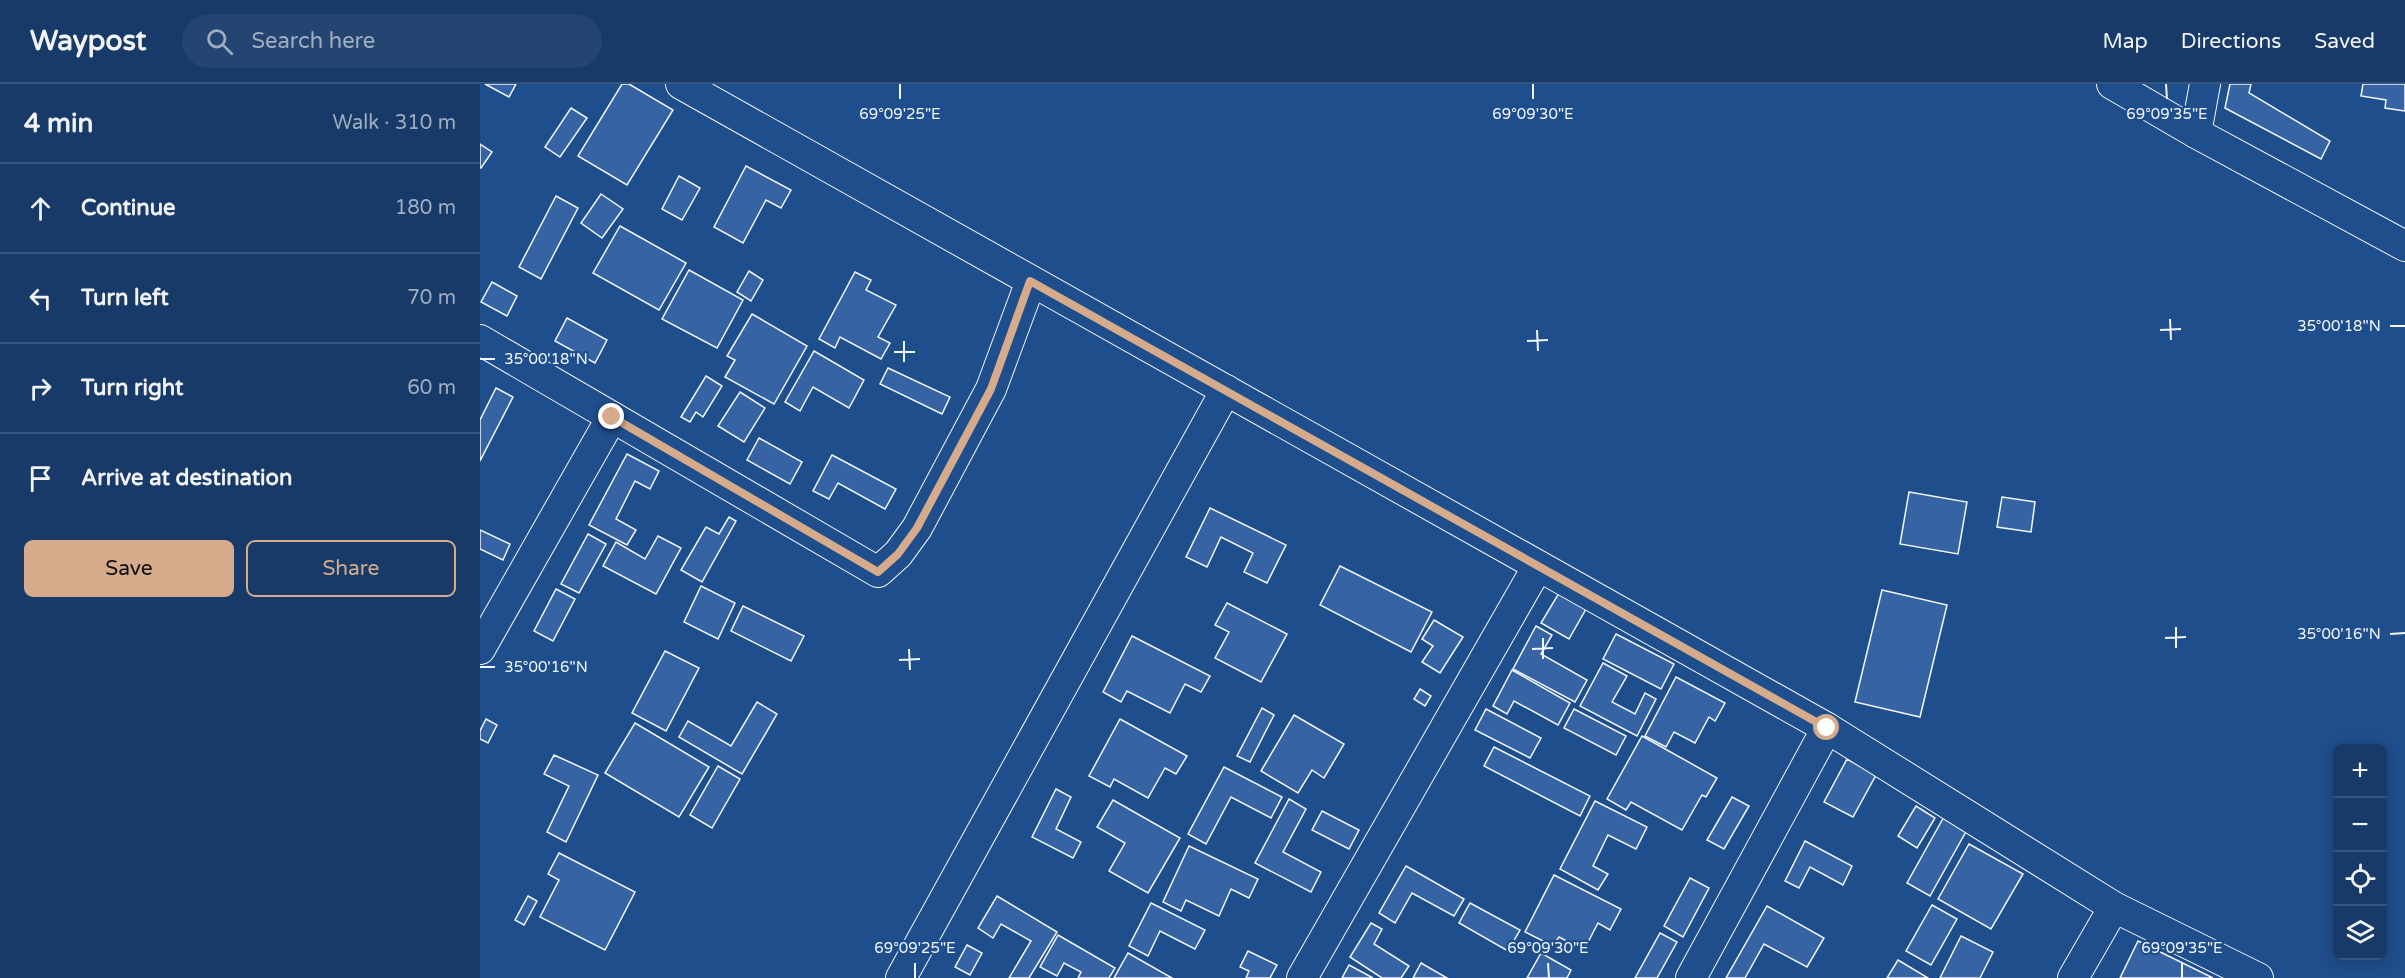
<!DOCTYPE html>
<html lang="en">
<head>
<meta charset="utf-8">
<style>
	body { margin:0; font-family:"Varela Round",sans-serif; background:#244571; color:#f1f3f6 }
	.controls { position:absolute; right:18px; bottom:18px; display:grid; overflow:hidden; border-radius:9px; box-shadow:0 3px 15px #0003 }
	.controls button { width:54px; height:54px; display:grid; place-items:center; padding:0; border:0; border-bottom:2px solid #36547d; background:#173a69; color:#f1f3f6; font:30px sans-serif }
	.stop { position:absolute; width:18px; height:18px; margin:-14px; border:4px solid #d6ab8b; border-radius:50%; background:#fff }
	.stop.end { background:#d6ab8b; border-color:#fff; box-shadow:0 2px 6px #0008 }
	.list { margin:0; padding:0; list-style:none }
	h2 { display:flex; justify-content:space-between; align-items:center; height:78px; margin:0; padding:0 24px; font-size:26px }
	h2 small { font-size:20px; font-weight:400; color:#9eadc0 }
	.list li { display:grid; grid-template-columns:39px 1fr auto; gap:18px; align-items:center; box-sizing:border-box; height:90px; padding:0 24px; border-top:2px solid #36547d }
	.list b { display:block; font-size:22px; white-space:nowrap }
	.list em { font-size:20px; font-style:normal; color:#9eadc0 }
	.actions { display:flex; gap:12px; padding:18px 24px }
	.actions a { flex:1; padding:14px 0; border:2px solid #d6ab8b; border-radius:9px; text-align:center; font-size:21px; color:#d6ab8b }
	.actions .main { background:#d6ab8b; color:#111 }
	.icon { flex:none; width:33px; height:33px; fill:none; stroke:currentColor; stroke-width:2; stroke-linecap:round; stroke-linejoin:round }
	.map { position:relative; flex:none; width:1925px; height:894px; overflow:hidden }
	header { display:flex; align-items:center; gap:36px; box-sizing:border-box; height:84px; padding:0 30px; background:#173a69; border-bottom:2px solid #36547d }
	header strong { font-size:28px }
	nav { display:flex; gap:33px; margin-inline-start:auto; font-size:21px }
	.search { width:420px; height:54px; background:#244571; display:flex; align-items:center; gap:15px; box-sizing:border-box; padding:0 21px; border-radius:33px; color:#9eadc0; font-size:22px }
	main { display:flex }
	aside { flex:1; background:#173a69 }
	.map>svg:first-child { display:block }
</style>
</head>
<body>
<header>
<strong>Waypost</strong>
<div class="search"><svg class="icon" aria-label="search" viewBox="0 0 24 24"><circle cx="10" cy="10" r="6"/><path d="M15 15l6 6"/></svg>Search here</div>
<nav><a>Map</a><a>Directions</a><a>Saved</a></nav>
</header>
<main>
<aside>
<h2>4 min<small>Walk · 310 m</small></h2>
<ul class="list">
<li><svg class="icon" aria-label="ahead" viewBox="0 0 24 24"><path d="M12 20V5M6 11l6-6 6 6"/></svg><div><b>Continue</b></div><em>180 m</em></li>
<li><svg class="icon" aria-label="left" viewBox="0 0 24 24"><path d="M17 20v-9H6M10 6l-5 5 5 5"/></svg><div><b>Turn left</b></div><em>70 m</em></li>
<li><svg class="icon" aria-label="right" viewBox="0 0 24 24"><path d="M7 20v-9h11M14 6l5 5-5 5"/></svg><div><b>Turn right</b></div><em>60 m</em></li>
<li><svg class="icon" aria-label="arrive" viewBox="0 0 24 24"><path d="M6 21V4h12l-3 4 3 4H6"/></svg><div><b>Arrive at destination</b></div></li>
</ul>
<div class="actions"><a class="main">Save</a><a>Share</a></div>
</aside>
<div class="map">
<svg width="1925" height="894" viewBox="0 0 1925 894">
	<rect width="100%" height="100%" fill="#1f4e8c"/>
	<g fill="#3563a3" stroke="#f2f6ff" stroke-width="1.5">
		<polygon points="5,0 36,0 29,13"/>
		<polygon points="142,0 149,0 193,26 147,101 98,72"/>
		<polygon points="1750,0 1771,0 1769,9 1850,57 1841,75 1745,24"/>
		<polygon points="1883,0 1925,0 1925,27 1905,24 1906,16 1881,12"/>
		<polygon points="91,24 107,34 80,73 65,63"/>
		<polygon points="0,60 12,68 1,84 0,83"/>
		<polygon points="266,82 311,106 301,124 286,116 263,159 234,143"/>
		<polygon points="199,92 220,104 202,136 182,125"/>
		<polygon points="121,110 143,125 122,154 101,139"/>
		<polygon points="76,112 98,124 61,195 39,183"/>
		<polygon points="140,142 206,179 179,226 113,189"/>
		<polygon points="209,186 263,216 237,264 182,235"/>
		<polygon points="269,187 283,196 271,217 257,208"/>
		<polygon points="375,188 391,196 386,206 416,221 398,253 410,259 401,275 360,253 355,264 339,255"/>
		<polygon points="12,198 37,212 27,232 1,218"/>
		<polygon points="272,230 327,262 294,320 245,293 255,276 247,272"/>
		<polygon points="87,234 127,256 115,279 75,257"/>
		<polygon points="334,267 384,296 369,324 333,303 320,327 305,318"/>
		<polygon points="408,284 470,313 462,330 400,300"/>
		<polygon points="226,292 242,302 223,333 216,328 210,338 201,333"/>
		<polygon points="16,304 33,313 0,377 0,336"/>
		<polygon points="260,308 285,324 264,358 238,342"/>
		<polygon points="279,354 322,378 310,400 267,376"/>
		<polygon points="147,370 179,387 170,405 155,397 136,435 156,446 147,461 109,441"/>
		<polygon points="352,371 416,405 405,425 358,399 349,415 333,407"/>
		<polygon points="1429,408 1487,418 1478,470 1420,460"/>
		<polygon points="1522,413 1555,418 1551,448 1517,443"/>
		<polygon points="730,424 806,461 787,499 764,488 773,469 741,453 727,483 706,473"/>
		<polygon points="249,433 256,437 222,498 201,486 226,443 239,450"/>
		<polygon points="0,446 30,460 23,476 0,465"/>
		<polygon points="108,450 126,460 99,509 81,500"/>
		<polygon points="178,452 201,464 176,510 123,482 136,458 165,475"/>
		<polygon points="860,482 952,528 931,568 840,521"/>
		<polygon points="221,502 255,519 238,555 204,538"/>
		<polygon points="76,505 95,515 73,557 54,547"/>
		<polygon points="1402,506 1467,521 1440,633 1375,618"/>
		<polygon points="1079,509 1106,525 1089,555 1061,539"/>
		<polygon points="747,519 807,550 781,598 735,574 749,548 735,541"/>
		<polygon points="263,522 324,552 311,577 251,547"/>
		<polygon points="954,536 983,553 960,589 942,578 953,562 942,555"/>
		<polygon points="1056,542 1072,551 1061,570 1107,596 1095,618 1033,585"/>
		<polygon points="1136,550 1194,580 1181,605 1123,575"/>
		<polygon points="652,552 730,592 721,608 705,600 690,629 647,607 641,618 623,608"/>
		<polygon points="185,567 219,584 186,647 152,629"/>
		<polygon points="1123,579 1147,592 1132,618 1155,630 1165,609 1176,615 1157,652 1100,622"/>
		<polygon points="1032,586 1090,619 1078,641 1034,617 1027,630 1013,622"/>
		<polygon points="1196,593 1245,619 1235,637 1229,633 1215,659 1194,648 1186,663 1165,652"/>
		<polygon points="940,605 951,612 945,622 934,615"/>
		<polygon points="277,618 297,630 262,690 199,653 208,637 251,662"/>
		<polygon points="782,624 794,631 770,678 757,672"/>
		<polygon points="1006,625 1061,654 1050,674 995,646"/>
		<polygon points="1094,625 1146,652 1136,671 1084,644"/>
		<polygon points="814,631 864,660 844,694 832,686 818,709 781,687"/>
		<polygon points="6,635 17,641 8,659 0,655 0,647"/>
		<polygon points="640,635 707,672 696,690 685,684 668,714 634,695 630,703 609,692"/>
		<polygon points="155,639 229,683 199,733 125,689"/>
		<polygon points="1162,652 1237,694 1226,713 1222,711 1202,746 1151,718 1146,726 1127,715"/>
		<polygon points="1014,663 1110,712 1100,732 1004,682"/>
		<polygon points="74,671 118,691 86,758 67,748 89,702 64,690"/>
		<polygon points="1367,675 1396,691 1373,733 1344,718"/>
		<polygon points="238,682 260,695 232,744 210,731"/>
		<polygon points="744,683 802,713 791,734 751,713 726,760 708,750"/>
		<polygon points="576,705 591,713 576,745 601,758 593,774 552,753"/>
		<polygon points="1252,713 1269,722 1244,765 1227,756"/>
		<polygon points="809,715 826,725 803,768 841,788 831,808 775,779"/>
		<polygon points="633,716 700,754 668,809 629,787 645,759 617,743"/>
		<polygon points="1115,717 1167,743 1156,765 1128,751 1113,782 1128,790 1118,806 1080,785"/>
		<polygon points="1436,722 1455,734 1437,764 1418,752"/>
		<polygon points="842,727 879,746 869,765 832,746"/>
		<polygon points="1465,731 1488,744 1450,812 1427,799"/>
		<polygon points="1325,757 1372,782 1363,801 1330,783 1319,804 1305,797"/>
		<polygon points="1489,760 1543,790 1511,845 1458,815"/>
		<polygon points="709,762 778,795 769,814 751,805 739,832 706,816 701,827 683,818"/>
		<polygon points="79,769 155,808 125,866 60,833 79,796 68,790"/>
		<polygon points="926,782 984,815 974,832 932,809 915,839 899,829"/>
		<polygon points="1074,791 1141,825 1130,846 1118,839 1104,866 1079,853 1073,862 1045,848"/>
		<polygon points="1210,794 1229,804 1203,853 1184,842"/>
		<polygon points="48,812 57,817 44,841 35,836"/>
		<polygon points="517,812 577,848 549,894 529,894 551,857 521,840 513,854 498,844"/>
		<polygon points="671,819 725,846 715,865 680,847 668,872 649,862"/>
		<polygon points="990,819 1040,846 1028,867 979,839"/>
		<polygon points="1452,821 1477,835 1451,881 1426,867"/>
		<polygon points="1287,822 1344,854 1327,883 1284,860 1265,894 1246,894"/>
		<polygon points="891,839 902,845 894,860 929,882 921,894 902,894 870,873"/>
		<polygon points="1180,849 1197,858 1177,894 1155,894"/>
		<polygon points="578,851 635,884 629,894 598,894 601,888 584,879 577,892 560,883"/>
		<polygon points="1481,852 1513,868 1500,894 1460,894"/>
		<polygon points="1658,857 1733,894 1640,894"/>
		<polygon points="487,861 502,869 490,891 475,883"/>
		<polygon points="768,867 797,881 790,894 766,894 769,887 760,883"/>
		<polygon points="648,869 692,894 634,894"/>
		<polygon points="1061,869 1091,886 1087,894 1047,894"/>
		<polygon points="1418,876 1448,894 1407,894"/>
		<polygon points="941,879 967,894 933,894"/>
		<polygon points="869,881 893,894 862,894"/>
	</g>
	<g fill="none" stroke-linecap="round" stroke-linejoin="round">
		<defs>
			<g id="minor">
				<polyline points="201,0 1347,644 1634,823 1778,894"/>
				<polyline points="1632,0 1716,49 1925,162"/>
				<polyline points="1716,49 1725,0"/>
				<polyline points="0,256 398,488 418,470 437,444 511,305 551,197"/>
				<polyline points="0,565 132,333"/>
				<polyline points="421,894 746,306"/>
				<polyline points="822,894 1058,482"/>
				<polyline points="1211,894 1347,644"/>
				<polyline points="1593,894 1634,823"/>
			</g>
		</defs>
		<use href="#minor" stroke="#f2f6ff" stroke-width="32"/>
		<use href="#minor" stroke="#1f4e8c" stroke-width="30"/>
	</g>
	<g fill="none" stroke-linecap="round" stroke-linejoin="round">
		<polyline stroke="#d6ab8b" stroke-width="8" points="132,333 398,488 418,470 437,444 511,305 550,197 1347,644"/>
	</g>
	<path fill="none" stroke="#f2f6ff" stroke-width="2" d="M420,0V15M1053,0V15M1686,0L1687,15M1690,235L1691,256M1910,242H1925M1057,246L1058,267M1680,246L1701,245M424,257V278M1047,257L1068,256M414,268H435M0,275H15M1696,543V564M1910,550L1925,549M1063,554V575M1685,554L1706,553M429,565L430,586M1052,565L1073,564M419,576L440,575M0,583H15M435,879V894M1068,879L1069,894M1702,879V894"/>
	<g font-size="15" text-anchor="middle" fill="#f2f6ff" stroke="#1f4e8c" stroke-width="4.5" stroke-linejoin="round" paint-order="stroke">
		<text x="420" y="35">69°09'25"E</text>
		<text x="1053" y="35">69°09'30"E</text>
		<text x="1687" y="35">69°09'35"E</text>
		<text x="1859" y="247">35°00'18"N</text>
		<text x="66" y="280">35°00'18"N</text>
		<text x="1859" y="555">35°00'16"N</text>
		<text x="66" y="588">35°00'16"N</text>
		<text x="435" y="869">69°09'25"E</text>
		<text x="1068" y="869">69°09'30"E</text>
		<text x="1702" y="869">69°09'35"E</text>
	</g>
</svg>
<div class="controls">
<button>+</button>
<button>−</button>
<button><svg class="icon" aria-label="locate" viewBox="0 0 24 24"><circle cx="12" cy="12" r="6"/><path d="M12 2v4M12 18v4M2 12h4M18 12h4"/></svg></button>
<button><svg class="icon" aria-label="layers" viewBox="0 0 24 24"><path d="M12 4l9 5-9 5-9-5zM3 14l9 5 9-5"/></svg></button>
</div>
<div class="stop" style="left:1347px;top:644px"></div>
<div class="stop end" style="left:132px;top:333px"></div>
</div>
</main>
</body>
</html>
